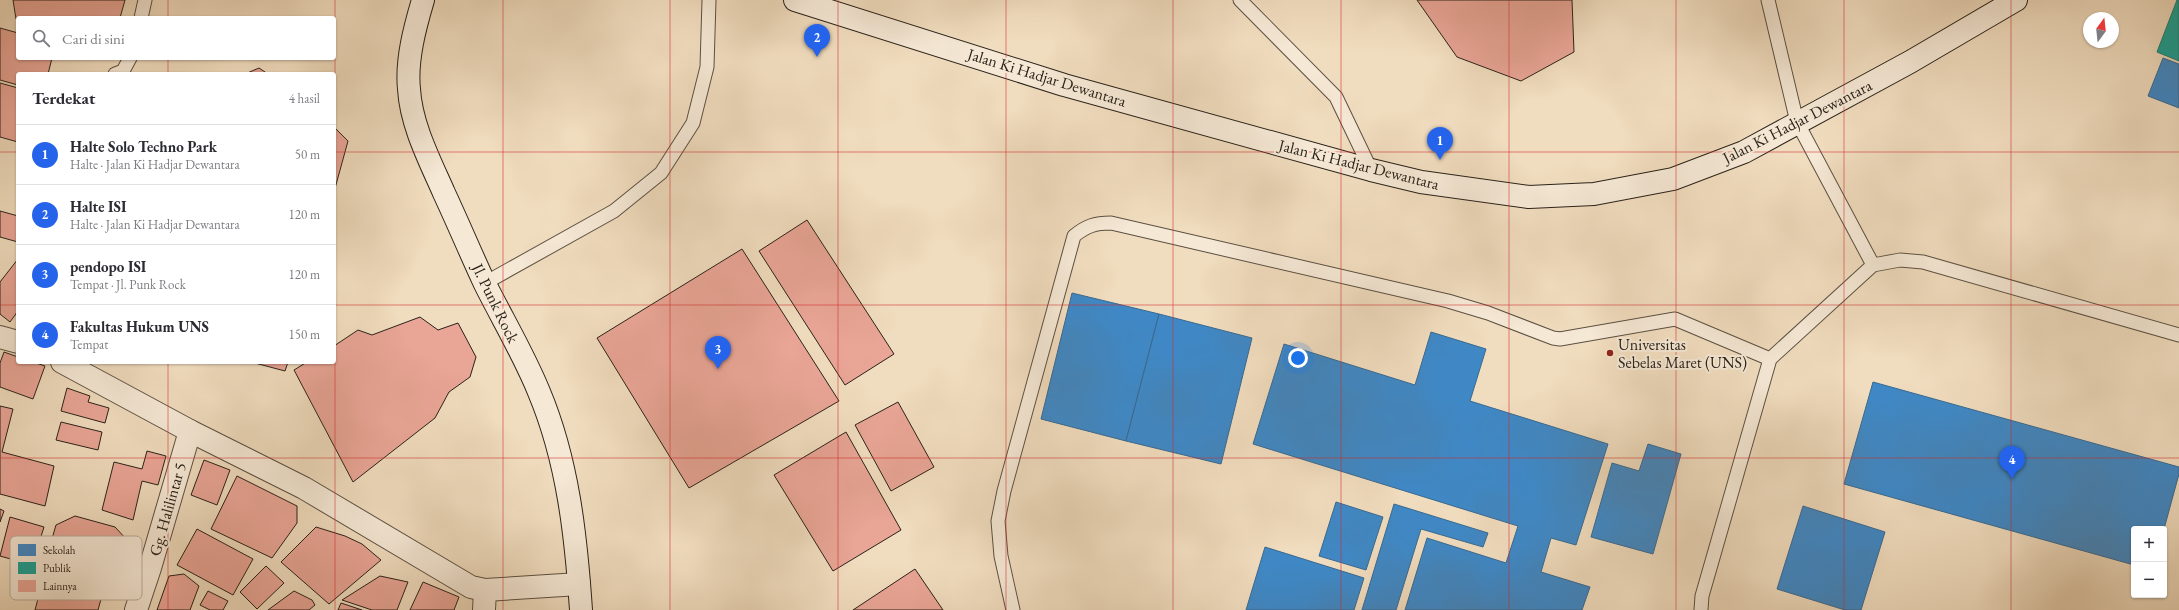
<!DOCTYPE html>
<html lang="id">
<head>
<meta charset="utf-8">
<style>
	body { margin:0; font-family:"EB Garamond",serif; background:#f7f7f7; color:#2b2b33 }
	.controls { position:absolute; right:12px; bottom:12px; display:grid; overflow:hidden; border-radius:4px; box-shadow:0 1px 3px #0004 }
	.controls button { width:36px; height:36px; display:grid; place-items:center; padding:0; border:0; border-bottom:1px solid #e1e1e2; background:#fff; color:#2b2b33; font:20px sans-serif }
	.compass { position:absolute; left:2083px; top:12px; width:36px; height:36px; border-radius:50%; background:#fff; box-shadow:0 1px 3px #0004; rotate:15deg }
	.you { position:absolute; left:1298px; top:358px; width:14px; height:14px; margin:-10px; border:3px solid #fff; border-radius:50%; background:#1a73e8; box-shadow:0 0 0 6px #1a73e833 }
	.badge { display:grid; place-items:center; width:26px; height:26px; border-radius:50%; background:#2563eb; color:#fff; font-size:13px; font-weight:700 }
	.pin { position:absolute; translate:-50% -33px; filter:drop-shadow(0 1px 2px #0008) }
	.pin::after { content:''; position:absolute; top:21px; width:14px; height:12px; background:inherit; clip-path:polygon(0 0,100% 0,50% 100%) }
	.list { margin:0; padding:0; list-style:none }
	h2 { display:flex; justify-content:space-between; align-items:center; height:52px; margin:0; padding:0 16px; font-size:17px }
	h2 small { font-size:13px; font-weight:400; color:#7c7c81 }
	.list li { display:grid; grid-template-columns:26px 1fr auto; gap:12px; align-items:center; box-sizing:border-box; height:60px; padding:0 16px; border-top:1px solid #e1e1e2 }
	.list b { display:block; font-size:15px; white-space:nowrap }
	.list p { margin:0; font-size:13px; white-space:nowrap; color:#7c7c81 }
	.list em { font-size:13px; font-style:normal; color:#7c7c81 }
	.icon { flex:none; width:22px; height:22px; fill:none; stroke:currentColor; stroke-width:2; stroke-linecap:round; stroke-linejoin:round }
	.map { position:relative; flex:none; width:2179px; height:610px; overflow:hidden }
	.search { position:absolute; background:#fff; box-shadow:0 1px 3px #0004; left:16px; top:16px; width:320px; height:44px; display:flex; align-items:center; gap:10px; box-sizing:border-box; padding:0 14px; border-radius:4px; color:#7c7c81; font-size:15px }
	.panel { position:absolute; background:#fff; box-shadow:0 1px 3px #0004; left:16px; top:72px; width:320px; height:292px; border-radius:4px }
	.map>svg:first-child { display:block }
</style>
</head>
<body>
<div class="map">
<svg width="2179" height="610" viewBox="0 0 2179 610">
	<rect width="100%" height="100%" fill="#f0dcbe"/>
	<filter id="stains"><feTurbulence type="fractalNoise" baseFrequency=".005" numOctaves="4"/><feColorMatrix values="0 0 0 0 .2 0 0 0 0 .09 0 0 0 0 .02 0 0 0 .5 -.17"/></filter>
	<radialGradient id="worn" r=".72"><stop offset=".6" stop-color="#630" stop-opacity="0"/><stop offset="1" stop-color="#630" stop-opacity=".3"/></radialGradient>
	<g fill="#3f88c5" stroke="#396991">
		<polygon points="2163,58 2179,64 2179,108 2148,96"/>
		<polygon points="1072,293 1159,314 1126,441 1041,419"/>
		<polygon points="1159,314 1252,338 1221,464 1126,441"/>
		<polygon points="1431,332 1486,349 1470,401 1608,444 1576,545 1551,538 1541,572 1590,587 1582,610 1405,610 1427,538 1506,563 1518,526 1253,444 1284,344 1415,385"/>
		<polygon points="1873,382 2179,467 2179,474 2164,529 2134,529 2134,565 1844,484"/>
		<polygon points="1648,444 1681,454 1653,554 1591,537 1612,463 1639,471"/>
		<polygon points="1336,502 1383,517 1366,570 1319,556"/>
		<polygon points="1394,504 1488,533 1483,547 1421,529 1396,610 1362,610"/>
		<polygon points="1803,506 1885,532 1861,610 1845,610 1777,589"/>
		<polygon points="1265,547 1364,578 1354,610 1246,610"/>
	</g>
	<polygon fill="#17a398" stroke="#1d7c72" points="2177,0 2179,0 2179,61 2157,52"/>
	<g fill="#e9a596" stroke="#2a2219">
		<polygon points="13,0 125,0 120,18 18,18 18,20 16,19"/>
		<polygon points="1417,0 1572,0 1574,52 1521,81 1457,57"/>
		<polygon points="0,28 18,33 18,58 52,58 48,74 18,74 18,85 0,80"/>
		<polygon points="259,68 268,74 245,74"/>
		<polygon points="0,83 18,88 18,142 0,137"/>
		<polygon points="334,127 348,141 334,192"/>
		<polygon points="0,211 18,216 18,242 0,237"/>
		<polygon points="807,220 894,354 845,385 759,251"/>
		<polygon points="742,249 839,401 689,488 597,338"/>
		<polygon points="18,259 18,311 10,322 0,314 0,282"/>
		<polygon points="420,317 438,330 458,323 476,357 470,377 449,392 435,418 353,482 294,370 307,362 334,362 334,346 358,330 372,335"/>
		<polygon points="4,352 18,357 18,362 33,362 45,366 33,399 0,387 0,363"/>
		<polygon points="251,362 288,362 285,371"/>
		<polygon points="67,388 90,396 88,402 109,408 105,423 61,411"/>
		<polygon points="898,402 934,467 891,491 855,425"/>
		<polygon points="0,406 13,409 2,452 54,466 45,506 0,494"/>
		<polygon points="61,422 102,432 98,450 56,440"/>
		<polygon points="846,432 901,530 833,571 774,475"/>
		<polygon points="147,451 166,456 158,485 142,481 133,520 102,510 114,462 142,469"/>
		<polygon points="204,460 230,470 217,505 191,495"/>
		<polygon points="237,476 297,506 297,523 272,558 211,529"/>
		<polygon points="0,509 4,511 0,522"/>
		<polygon points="75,516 115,527 128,541 120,568 49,549 56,525"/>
		<polygon points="10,517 44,527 32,565 0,556"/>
		<polygon points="316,527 345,536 362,544 381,560 329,604 281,562"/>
		<polygon points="197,529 253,559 233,595 177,565"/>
		<polygon points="50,554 109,570 98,610 35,610"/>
		<polygon points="266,566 284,583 257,609 240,592"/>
		<polygon points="915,569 943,610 853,610"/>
		<polygon points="184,574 199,586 190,610 157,610 169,576"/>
		<polygon points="380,576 408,582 397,610 372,610 342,600"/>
		<polygon points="423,582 459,597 454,610 410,610"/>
		<polygon points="208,591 228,601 223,610 210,610 200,605"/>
		<polygon points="294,591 312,600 315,605 309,610 268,610"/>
		<polygon points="341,603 362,610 338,610"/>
	</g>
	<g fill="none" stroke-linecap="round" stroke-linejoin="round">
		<defs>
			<g id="lane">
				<polyline points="1240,0 1336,97 1371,170"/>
				<polyline points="1768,0 1797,122 1873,265"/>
				<polyline points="141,18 145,0"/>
				<polyline points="115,74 123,71 130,58"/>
				<polyline points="485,283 614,211 661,173 693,123 707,67 709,0"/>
				<path d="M1013,610L1001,556L998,521L1004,491L1074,236C1086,226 1095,223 1111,223L1448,301L1488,313L1553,338L1560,339L1675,319L1770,359"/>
				<polyline points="1701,610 1702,596 1770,359 1873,265 1900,260 1923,262 2179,335"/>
			</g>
			<g id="street">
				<polyline points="0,337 18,342"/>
				<polyline points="62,362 190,431 304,488 471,587 485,590 579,584"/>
				<polyline points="136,610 150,568 190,431"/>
				<polyline points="484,610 485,590"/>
			</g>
			<g id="secondary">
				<path d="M423,0C415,27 406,60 409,89C411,125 430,161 444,193C458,223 471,254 485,284C503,320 524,355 539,392C568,461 576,536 581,610"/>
				<polyline points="795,0 1064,85 1371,170 1421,182 1529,197 1594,194 1673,179 1744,152 1910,62 2016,0"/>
			</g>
		</defs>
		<use href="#lane" stroke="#5c5042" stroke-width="15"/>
		<use href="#street" stroke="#5c5042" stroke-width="24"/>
		<use href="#secondary" stroke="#2a2219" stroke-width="24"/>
		<use href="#lane" stroke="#f5e8d5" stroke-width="13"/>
		<use href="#street" stroke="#f5e8d5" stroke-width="22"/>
		<use href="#secondary" stroke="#f5e8d5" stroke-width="22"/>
	</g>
	<path fill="none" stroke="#d62828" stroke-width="1" stroke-opacity="0.55" d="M168,0V18M335,0V610M503,0V610M670,0V610M838,0V610M1006,0V610M1173,0V610M1341,0V610M1509,0V610M1676,0V610M1844,0V610M2011,0V610M168,58V74M0,152H18M334,152H2179M0,305H18M334,305H2179M168,362V610M0,458H2179"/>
	<circle fill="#8f2418" stroke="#f5e8d5" stroke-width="1.5" cx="1610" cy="353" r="4"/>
	<g text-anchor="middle" stroke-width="4" stroke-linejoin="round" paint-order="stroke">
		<g font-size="16" fill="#2a2219" stroke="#f5e8d5">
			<text transform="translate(1047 77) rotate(17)" y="6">Jalan Ki Hadjar Dewantara</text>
			<text transform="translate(1797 121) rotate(-27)" y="6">Jalan Ki Hadjar Dewantara</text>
			<text transform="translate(1359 164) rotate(14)" y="6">Jalan Ki Hadjar Dewantara</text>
			<text transform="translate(496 303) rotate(64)" y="6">Jl. Punk Rock</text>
			<text transform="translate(167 509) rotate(-74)" y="6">Gg. Halilintar 5</text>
		</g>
		<g font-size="16" fill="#2a2219" stroke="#f5e8d5" text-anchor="start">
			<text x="1618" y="350">Universitas<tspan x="1618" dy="18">Sebelas Maret (UNS)</tspan></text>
		</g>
	</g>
	<rect x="10" y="536" width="132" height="64" rx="6" fill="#f5e8d5" stroke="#b8ad9d" stroke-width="1"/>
	<rect x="18" y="544" width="18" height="12" fill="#3f88c5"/>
	<rect x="18" y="562" width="18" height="12" fill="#17a398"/>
	<rect x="18" y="580" width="18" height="12" fill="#e9a596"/>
	<g font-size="11" fill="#2a2219">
		<text x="43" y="554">Sekolah</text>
		<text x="43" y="572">Publik</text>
		<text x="43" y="590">Lainnya</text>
	</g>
	<rect width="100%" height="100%" filter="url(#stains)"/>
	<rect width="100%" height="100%" fill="url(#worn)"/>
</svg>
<div class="controls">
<button>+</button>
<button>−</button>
</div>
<svg class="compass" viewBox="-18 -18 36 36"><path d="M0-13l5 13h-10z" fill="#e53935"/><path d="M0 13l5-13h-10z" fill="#7c7c81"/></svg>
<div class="you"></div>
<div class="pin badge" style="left:1440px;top:160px">1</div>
<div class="pin badge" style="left:817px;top:57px">2</div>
<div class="pin badge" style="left:718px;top:369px">3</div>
<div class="pin badge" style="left:2012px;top:479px">4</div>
<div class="search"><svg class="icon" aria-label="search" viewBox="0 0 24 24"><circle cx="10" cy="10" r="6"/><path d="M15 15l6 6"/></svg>Cari di sini</div>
<section class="panel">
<h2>Terdekat<small>4 hasil</small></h2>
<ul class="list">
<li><span class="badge">1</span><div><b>Halte Solo Techno Park</b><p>Halte · Jalan Ki Hadjar Dewantara</p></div><em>50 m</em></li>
<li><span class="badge">2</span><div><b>Halte ISI</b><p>Halte · Jalan Ki Hadjar Dewantara</p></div><em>120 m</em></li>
<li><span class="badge">3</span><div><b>pendopo ISI</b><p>Tempat · Jl. Punk Rock</p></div><em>120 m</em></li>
<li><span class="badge">4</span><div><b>Fakultas Hukum UNS</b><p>Tempat</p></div><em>150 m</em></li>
</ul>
</section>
</div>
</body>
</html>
